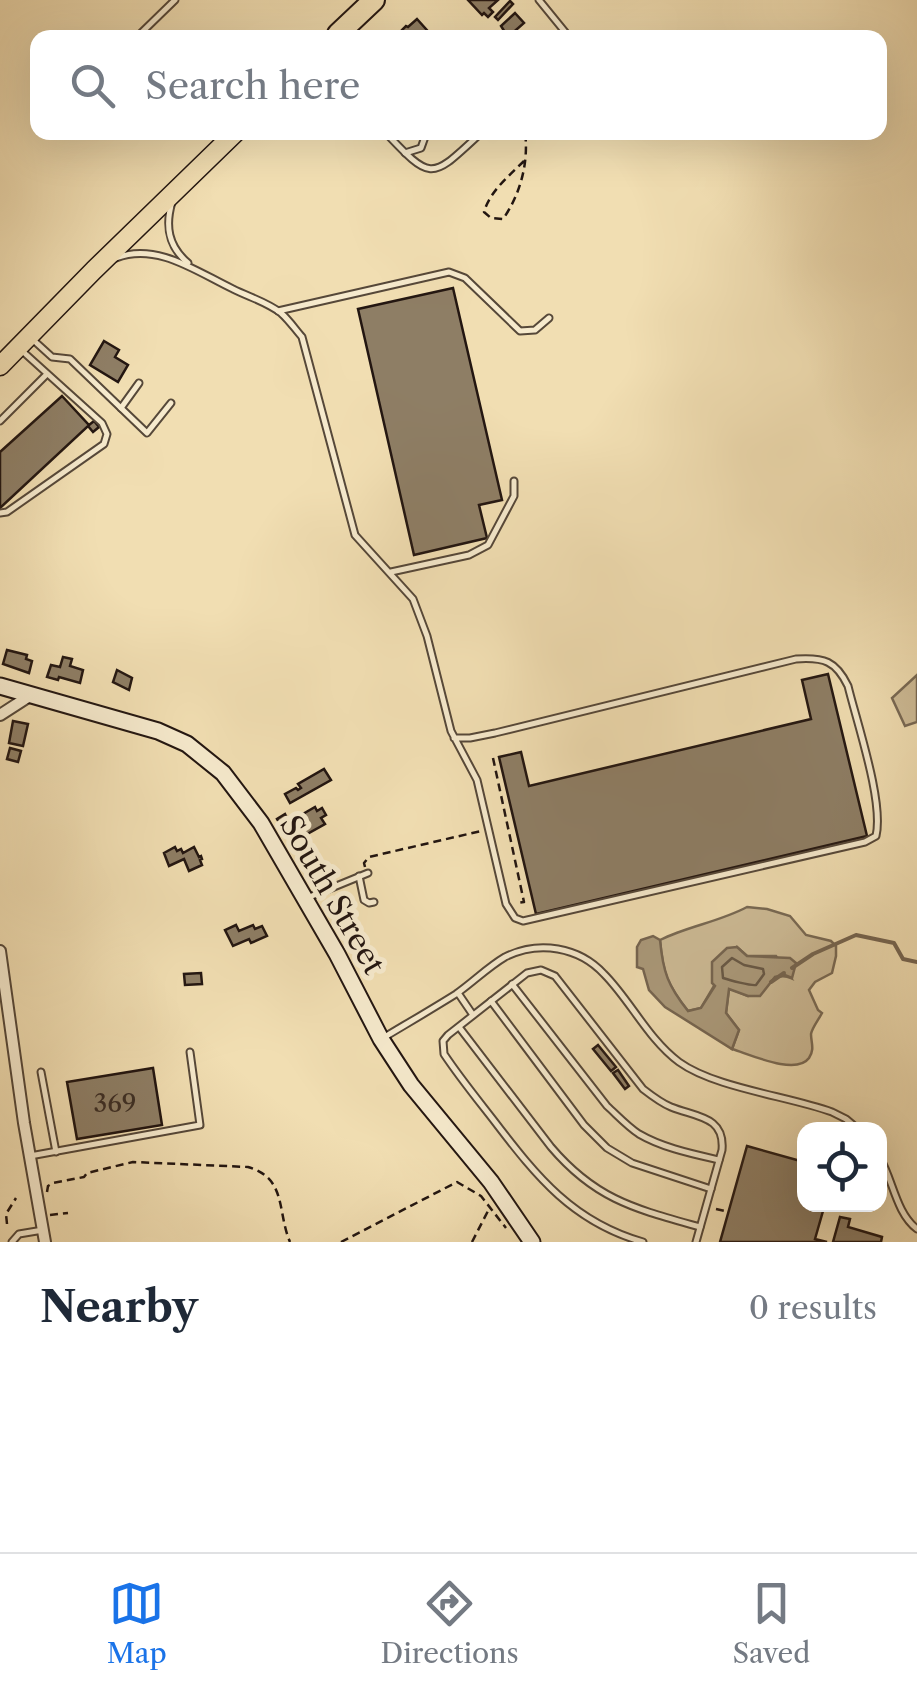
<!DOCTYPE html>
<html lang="en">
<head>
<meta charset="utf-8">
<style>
	body { margin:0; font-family:"Libre Caslon Text",serif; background:#f6f6f7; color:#1f2937 }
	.controls { position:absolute; right:30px; bottom:30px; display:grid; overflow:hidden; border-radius:20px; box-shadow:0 10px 40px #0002 }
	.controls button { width:90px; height:90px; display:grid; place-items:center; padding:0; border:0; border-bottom:2px solid #e0e1e3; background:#fff; color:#1f2937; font:50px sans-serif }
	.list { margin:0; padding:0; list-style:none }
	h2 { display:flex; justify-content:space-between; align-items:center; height:130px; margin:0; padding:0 40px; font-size:42px }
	h2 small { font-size:32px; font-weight:400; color:#747a83 }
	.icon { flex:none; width:55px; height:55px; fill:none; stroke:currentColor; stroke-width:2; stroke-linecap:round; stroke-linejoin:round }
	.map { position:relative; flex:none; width:917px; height:1242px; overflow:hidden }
	.search { position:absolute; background:#fff; box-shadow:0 10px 40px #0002; left:30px; right:30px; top:30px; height:110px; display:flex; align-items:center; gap:25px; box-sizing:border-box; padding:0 35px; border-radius:20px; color:#747a83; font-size:38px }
	.sheet { height:310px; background:#fff }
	nav { display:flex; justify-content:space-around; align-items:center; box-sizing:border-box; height:140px; border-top:2px solid #e0e1e3; background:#fff; font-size:28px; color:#747a83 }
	nav a { display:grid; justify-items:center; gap:5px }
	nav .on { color:#1a73e8 }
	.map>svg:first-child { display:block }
</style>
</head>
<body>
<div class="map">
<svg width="917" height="1242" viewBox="0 0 917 1242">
	<rect width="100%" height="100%" fill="#f1deb2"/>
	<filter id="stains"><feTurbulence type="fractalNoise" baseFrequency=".002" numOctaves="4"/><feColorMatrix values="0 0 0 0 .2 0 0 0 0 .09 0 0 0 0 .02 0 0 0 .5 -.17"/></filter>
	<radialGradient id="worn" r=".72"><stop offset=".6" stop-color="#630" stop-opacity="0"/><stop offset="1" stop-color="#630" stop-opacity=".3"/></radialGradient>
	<g fill="#cebc97" stroke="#786954" stroke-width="2.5">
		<polygon points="917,675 917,722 905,726 892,698"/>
		<path d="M747,907L767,909L790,916L806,935L831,941L836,946V956L832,973L815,982L809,990L818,1010L822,1013C819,1019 812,1028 811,1034C811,1043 815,1049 809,1058C796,1076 749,1054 732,1049L739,1030L726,1013L729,988L748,996C760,987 775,971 791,978L776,956H747L737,947L701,1008L688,1011C667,984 663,974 660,940C688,926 719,922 747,907Z"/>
	</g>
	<path fill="#ab9a7b" stroke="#756551" stroke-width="2.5" d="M653,936L660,940C663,972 668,986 688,1011L701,1008L715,986L712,983V962L727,948L737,947L747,956L790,958L796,963L792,978L785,975L775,977L760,996H748L729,989L726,1013L739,1030L732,1049L665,1007L649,990L643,969L637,967V947L641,940Z"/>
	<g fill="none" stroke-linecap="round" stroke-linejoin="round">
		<path stroke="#675846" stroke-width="2.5" d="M732,958L744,965L763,969L764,974L756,985C751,986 729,980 723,978L722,967Z"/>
		<g stroke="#756551" stroke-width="4">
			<polyline points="792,968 813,954 856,935 894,943 903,959 917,962"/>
			<polyline points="771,982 784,973"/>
		</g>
	</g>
	<g fill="#8e7e65" stroke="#231611" stroke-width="2.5">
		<polygon points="468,0 498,0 489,8 493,12 488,17 484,13 482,15"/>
		<polygon points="510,1 513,4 498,20 495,17"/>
		<polygon points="515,13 524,23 508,37 501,26"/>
		<polygon points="417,19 434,38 394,38 406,26 408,27"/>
		<polygon points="453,288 502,500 479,505 487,538 414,555 358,309"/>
		<polygon points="104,341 119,350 115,357 128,365 118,382 90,365"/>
		<polygon points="62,396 89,425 94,421 99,427 93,432 88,426 0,508 0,452"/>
		<polygon points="7,650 27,655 26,659 32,661 29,673 3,664"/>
		<polygon points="63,657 72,659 70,666 83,670 80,683 59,677 58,680 47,677 51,665 60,667"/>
		<polygon points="117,670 132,678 129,690 113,682"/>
		<polygon points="828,674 867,836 536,914 499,757 521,752 529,786 811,719 802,680"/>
		<polygon points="13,721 28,724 23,746 9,743"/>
		<polygon points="10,748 21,751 18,762 7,759"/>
		<polygon points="324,769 331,780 290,803 285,794 296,788 298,790 301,788 298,784"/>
		<polygon points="315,807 317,811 322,808 326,815 321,818 325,824 291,843 277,819 285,814 289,822"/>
		<polygon points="175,847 177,851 181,849 183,853 194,847 199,857 201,856 202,859 200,860 202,865 189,871 184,859 169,866 164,853"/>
		<polygon points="236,925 239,931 253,925 255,929 262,926 267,936 251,943 249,939 233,946 225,930"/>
		<polygon points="201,973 202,984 185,985 184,974"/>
		<polygon points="598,1045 616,1067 611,1071 593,1049"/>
		<polygon points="153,1068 162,1125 77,1139 67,1082"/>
		<polygon points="618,1070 629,1086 625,1089 613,1073"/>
		<polygon points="747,1146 804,1162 804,1204 825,1204 815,1239 827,1242 720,1242"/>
		<polygon points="840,1217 850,1219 848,1227 882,1237 881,1242 833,1242"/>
	</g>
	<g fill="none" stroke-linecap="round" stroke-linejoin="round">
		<defs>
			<g id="lane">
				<polyline points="539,0 570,38"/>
				<polyline points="136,38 175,0"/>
				<path d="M385,132C433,183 431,179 482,132"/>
				<polyline points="405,153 421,148 426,134 424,132"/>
				<path d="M172,202C165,226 168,246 188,263"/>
				<path d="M116,258C157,242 197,272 233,289C249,297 267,302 281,313C289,320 295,329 302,337L355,535L413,599L427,636L451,731L477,780L506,904L515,918L523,921L865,842L876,836C884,802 857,723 848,686C836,661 824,657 796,659L495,733L470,738H454"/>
				<polyline points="278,311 449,272 465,278 520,331 535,330 549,318"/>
				<polyline points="31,338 52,357 70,359 147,433 171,403"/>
				<polyline points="121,408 139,383"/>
				<polyline points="0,421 47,374"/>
				<polyline points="0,513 7,512 104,444 107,434 102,423 20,349"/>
				<polyline points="391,572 469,555 488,545 514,496 514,481"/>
				<polyline points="359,876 364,900 369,903 374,902"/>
				<polyline points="307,898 368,873"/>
				<path d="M512,984L607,1106C617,1115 627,1126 639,1134C663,1148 693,1154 719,1160"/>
				<polyline points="458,993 473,1015"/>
				<polyline points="491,1001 584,1125 607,1148 632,1163 711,1189"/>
				<path d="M459,1027L551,1147C596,1200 636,1209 700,1227"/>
				<path d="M383,1038C408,1023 432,1009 456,994C473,982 488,967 505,957C539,940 579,947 604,974C630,1000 648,1039 679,1062C715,1088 788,1096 832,1112L846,1119L859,1130"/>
				<polyline points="41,1072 56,1152"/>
				<polyline points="30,1156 200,1125 190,1052"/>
				<path d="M880,1158C893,1180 896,1213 917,1229"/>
				<polyline points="12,1242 19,1234 43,1230"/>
				<path d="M643,1242C573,1222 537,1177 495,1122C478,1100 460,1078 444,1054L443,1041L448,1035L527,973L541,970L555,976L643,1089C652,1096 661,1103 671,1107C696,1117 725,1116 722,1150L696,1242"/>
			</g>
			<g id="street">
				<polyline points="0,715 31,695"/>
				<polyline points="0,951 24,1123 45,1242"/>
			</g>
			<polyline id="secondary" points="0,686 158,731 187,744 223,773 261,823 337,954 381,1039 411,1085 491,1182 532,1242"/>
			<polyline id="primary" points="0,366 94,270 236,132"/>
			<polyline id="highway" points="338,34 374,0"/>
		</defs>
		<use href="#lane" stroke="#564839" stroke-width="9"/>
		<use href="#street" stroke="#564839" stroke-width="14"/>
		<use href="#secondary" stroke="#231611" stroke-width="19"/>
		<use href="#primary" stroke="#231611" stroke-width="21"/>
		<use href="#highway" stroke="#231611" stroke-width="24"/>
		<g stroke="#231611" stroke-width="2.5" stroke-dasharray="8 5" stroke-linecap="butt">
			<polyline points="448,132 453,139 457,136 461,139"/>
			<path d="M524,161C509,176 490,191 484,212L491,218L503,219C520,195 529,163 525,132"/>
			<polyline points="493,758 524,902 517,903"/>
			<polyline points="365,867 364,863 369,857 481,831"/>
			<path d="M47,1192L48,1186L53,1183L84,1177L87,1173L133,1162L248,1167C287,1178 277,1212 290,1242"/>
			<polyline points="716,1209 729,1212"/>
			<polyline points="50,1215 68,1213"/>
			<polyline points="7,1224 6,1214 16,1198"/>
			<polyline points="341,1242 457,1182 481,1196 506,1228"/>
			<polyline points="472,1242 489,1209"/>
		</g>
		<use href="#lane" stroke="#f6eacd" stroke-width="5"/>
		<use href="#street" stroke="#f6eacd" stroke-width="10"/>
		<use href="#secondary" stroke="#f6eacd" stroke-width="15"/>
		<use href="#primary" stroke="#f1deb2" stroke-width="18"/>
		<use href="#highway" stroke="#f1deb2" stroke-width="20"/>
	</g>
	<g text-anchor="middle" stroke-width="10" stroke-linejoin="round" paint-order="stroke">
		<g font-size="25" fill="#3e3026">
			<text x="115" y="1112">369</text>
		</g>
		<g font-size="30" fill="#231611" stroke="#f6eacd">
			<text transform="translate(332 895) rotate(60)" y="10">South Street</text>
		</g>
	</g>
	<rect width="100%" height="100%" filter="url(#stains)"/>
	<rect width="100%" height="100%" fill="url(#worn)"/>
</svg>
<div class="controls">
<button><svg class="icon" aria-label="locate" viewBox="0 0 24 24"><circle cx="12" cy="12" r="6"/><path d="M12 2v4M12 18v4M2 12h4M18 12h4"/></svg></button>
</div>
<div class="search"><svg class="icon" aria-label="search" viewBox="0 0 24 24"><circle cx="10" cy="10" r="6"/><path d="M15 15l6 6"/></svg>Search here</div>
</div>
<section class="sheet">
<h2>Nearby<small>0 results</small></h2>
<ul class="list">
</ul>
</section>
<nav>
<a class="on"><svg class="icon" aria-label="map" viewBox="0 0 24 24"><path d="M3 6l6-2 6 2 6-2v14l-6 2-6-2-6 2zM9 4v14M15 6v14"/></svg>Map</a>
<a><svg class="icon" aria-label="directions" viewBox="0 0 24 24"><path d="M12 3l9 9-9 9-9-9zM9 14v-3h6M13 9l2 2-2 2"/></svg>Directions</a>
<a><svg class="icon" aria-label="saved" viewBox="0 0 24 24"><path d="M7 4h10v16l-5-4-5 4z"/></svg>Saved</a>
</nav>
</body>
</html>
